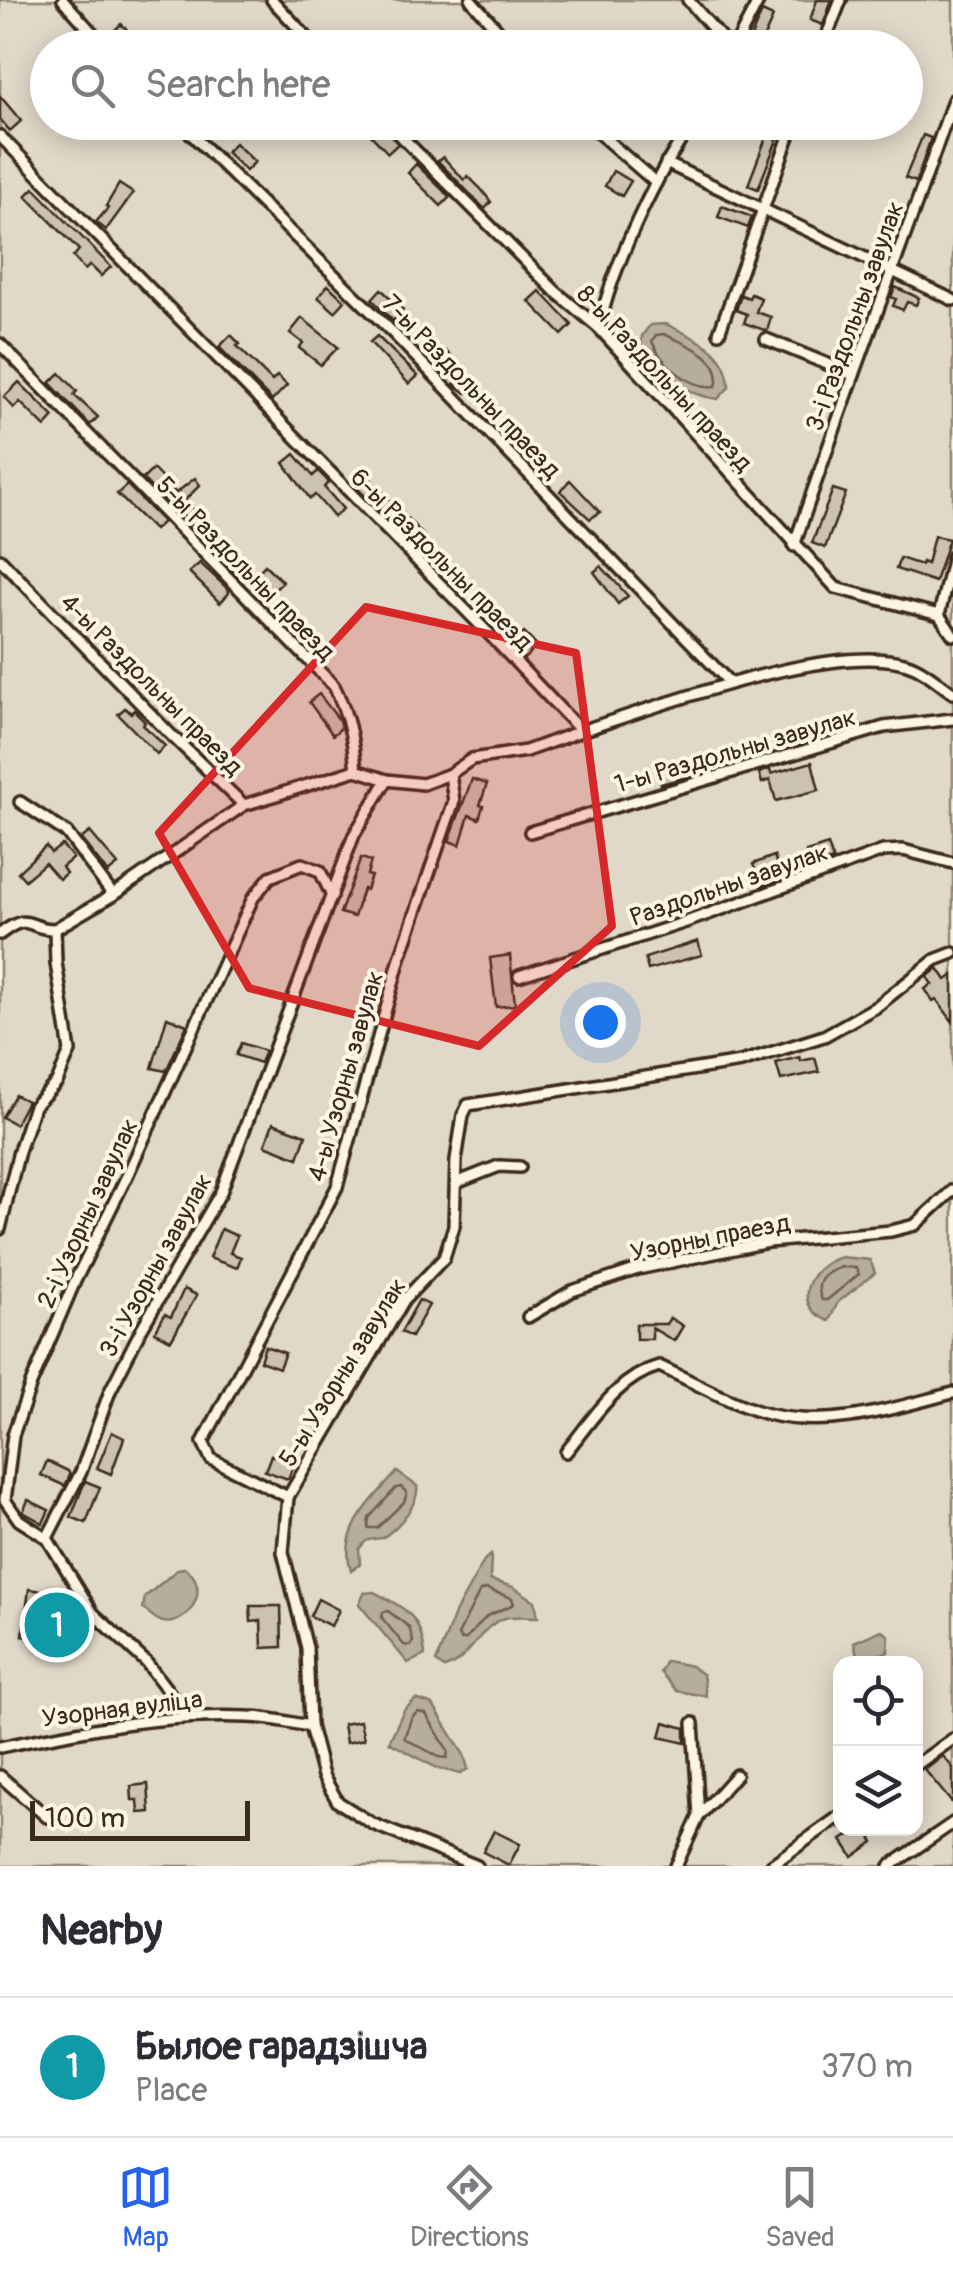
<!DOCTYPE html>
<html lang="en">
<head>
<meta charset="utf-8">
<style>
	body { margin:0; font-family:Pangolin,sans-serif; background:#f2f2f3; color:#2b2b33 }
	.controls { position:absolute; right:30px; bottom:30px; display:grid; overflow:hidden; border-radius:20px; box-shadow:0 5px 25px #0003 }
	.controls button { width:90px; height:90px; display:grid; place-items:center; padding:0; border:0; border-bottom:2px solid #e1e1e2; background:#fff; color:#2b2b33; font:50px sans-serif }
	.scale { position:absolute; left:30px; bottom:25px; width:220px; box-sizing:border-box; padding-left:10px; border:5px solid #3b2a1e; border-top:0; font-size:28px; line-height:35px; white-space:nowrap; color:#3b2a1e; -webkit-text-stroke:8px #fcf5e5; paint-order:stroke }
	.you { position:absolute; left:600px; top:1022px; width:35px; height:35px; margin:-25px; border:8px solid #fff; border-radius:50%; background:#1a73e8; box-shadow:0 0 0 15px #1a73e833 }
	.badge { display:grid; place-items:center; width:65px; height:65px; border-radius:50%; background:#2563eb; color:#fff; font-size:32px; font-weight:700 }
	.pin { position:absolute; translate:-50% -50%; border:5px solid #fff; box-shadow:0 2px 10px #0006 }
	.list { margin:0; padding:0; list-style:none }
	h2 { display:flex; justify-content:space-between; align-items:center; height:130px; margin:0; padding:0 40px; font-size:42px }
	h2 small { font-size:32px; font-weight:400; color:#7c7c81 }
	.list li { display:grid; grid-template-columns:65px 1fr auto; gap:30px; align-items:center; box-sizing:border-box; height:140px; padding:0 40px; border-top:2px solid #e1e1e2 }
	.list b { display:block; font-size:38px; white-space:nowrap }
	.list p { margin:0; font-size:32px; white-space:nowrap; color:#7c7c81 }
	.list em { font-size:32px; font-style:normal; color:#7c7c81 }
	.icon { flex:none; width:55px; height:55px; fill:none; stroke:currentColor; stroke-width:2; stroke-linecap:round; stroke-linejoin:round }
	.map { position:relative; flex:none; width:953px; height:1866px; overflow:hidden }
	.search { position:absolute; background:#fff; box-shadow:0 5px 25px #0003; left:30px; right:30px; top:30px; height:110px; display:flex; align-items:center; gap:25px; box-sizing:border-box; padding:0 35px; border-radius:55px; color:#7c7c81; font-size:38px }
	.sheet { height:270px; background:#fff }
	nav { display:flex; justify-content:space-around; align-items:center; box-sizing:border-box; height:140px; border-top:2px solid #e1e1e2; background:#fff; font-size:28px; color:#7c7c81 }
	nav a { display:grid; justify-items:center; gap:5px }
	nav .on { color:#2563eb }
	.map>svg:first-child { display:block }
</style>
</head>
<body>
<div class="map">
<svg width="953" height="1866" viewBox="0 0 953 1866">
	<rect width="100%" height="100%" fill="#fcf5e5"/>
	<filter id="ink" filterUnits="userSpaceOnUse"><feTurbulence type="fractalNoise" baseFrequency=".01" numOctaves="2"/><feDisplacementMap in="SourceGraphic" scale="20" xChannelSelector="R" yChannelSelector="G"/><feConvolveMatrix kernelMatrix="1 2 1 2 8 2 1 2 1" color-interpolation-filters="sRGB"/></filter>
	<g filter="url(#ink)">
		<path fill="#e0d8c8" stroke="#8e8173" stroke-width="2.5" fill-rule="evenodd" d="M0,0H953V1866H0ZM48,48H906V122H48ZM840,1664H916V1828H840Z"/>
		<g fill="#b7ad9e" stroke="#85796b" stroke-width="2.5">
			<path d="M666,324C696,339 728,349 729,387L718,399C684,395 661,374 641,347L642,336L650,325Z"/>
			<path d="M841,1257L870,1260L875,1273L838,1302L829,1321C791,1307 806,1267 841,1257Z"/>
			<path d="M397,1472L417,1486C420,1503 397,1529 382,1538C381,1538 367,1540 366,1541L359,1549L360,1564L351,1570C338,1530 372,1500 397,1472Z"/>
			<path d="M491,1555L490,1580L513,1587L535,1601L538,1617C528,1617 515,1615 505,1618C478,1626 472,1660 444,1668L436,1662L456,1611L485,1559Z"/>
			<path d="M184,1568C214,1586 188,1627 163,1622C155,1620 149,1613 143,1608L145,1597L178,1569Z"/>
			<path d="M374,1592C407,1609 421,1616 425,1655L408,1663L359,1604L364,1593Z"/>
			<polygon points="882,1630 889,1636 888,1652 863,1661 858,1659 854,1642"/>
			<polygon points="666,1661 691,1666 703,1675 706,1696 677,1691 660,1672"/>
			<polygon points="416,1699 433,1705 464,1755 468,1769 460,1774 435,1767 389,1742 404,1710"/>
		</g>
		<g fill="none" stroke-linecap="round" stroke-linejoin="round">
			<g stroke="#6d5e51" stroke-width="2.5">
				<path d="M664,334C685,344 726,357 716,386C691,390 660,363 652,341L656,335Z"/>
				<path d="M842,1267L856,1268L859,1274L827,1300H822C813,1282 824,1272 842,1267Z"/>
				<polygon points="401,1487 407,1493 404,1502 377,1528 368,1528 369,1518 396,1488"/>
				<polygon points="486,1589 512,1598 514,1604 487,1616 466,1639 461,1640 458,1635 480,1591"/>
				<polygon points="388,1611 409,1627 413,1641 411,1646 404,1645 382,1618 383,1612"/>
				<polygon points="418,1712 426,1714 448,1751 447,1758 439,1757 404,1738 412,1717"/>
			</g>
		</g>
		<g fill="#ccc2b3" stroke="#3b2a1e" stroke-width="2.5">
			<polygon points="817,0 832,0 823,25 810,20"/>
			<polygon points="762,12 773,17 759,48 746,48"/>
			<polygon points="121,24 146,48 128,48 112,33"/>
			<polygon points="0,96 21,121 10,131 0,119"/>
			<polygon points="375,122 379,122 398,144 388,153 366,130"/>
			<polygon points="767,135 777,140 758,189 748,185"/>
			<polygon points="923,135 931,138 916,182 905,178"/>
			<polygon points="235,143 255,162 246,171 226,152"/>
			<polygon points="443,157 464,180 468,176 481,189 491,202 485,209 438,161"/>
			<polygon points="416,164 450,197 441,206 408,173"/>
			<polygon points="613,171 631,181 622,196 605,186"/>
			<polygon points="119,184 133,193 106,230 96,222 108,208 106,206"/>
			<polygon points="34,188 111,267 101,276 90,265 85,270 73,257 79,250 26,196"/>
			<polygon points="722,206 752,217 748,228 718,217"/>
			<polygon points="328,285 345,301 335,312 318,297"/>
			<polygon points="895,287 919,298 916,305 907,302 903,310 893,306 896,299 891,297"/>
			<polygon points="381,289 403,310 393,321 372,299"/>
			<polygon points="540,291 572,325 562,335 529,301"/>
			<polygon points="751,294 761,298 756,312 771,317 767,331 744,323 747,314 736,310 741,295 749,298"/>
			<polygon points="302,318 338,347 321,365 299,348 303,343 290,333"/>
			<polygon points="231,335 240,344 237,346 272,381 277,376 287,385 272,401 219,347"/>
			<polygon points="377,336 418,376 409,384 370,342"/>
			<polygon points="446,351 476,382 466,393 454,384 456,382 436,361"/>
			<polygon points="60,373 77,391 74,395 98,417 90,425 50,383"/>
			<polygon points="19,382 54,417 45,427 20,402 14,408 4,397"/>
			<polygon points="295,454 313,476 318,471 329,482 324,487 343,509 334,517 315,495 310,499 284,463"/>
			<polygon points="153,469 176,493 195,478 200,485 185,500 205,524 196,532 177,508 174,511 143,479"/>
			<polygon points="370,479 424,536 415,546 358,489"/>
			<polygon points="570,480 600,512 590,519 560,491"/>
			<polygon points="127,485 163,522 154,530 117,494"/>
			<polygon points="833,489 846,493 825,548 812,543"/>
			<polygon points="934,536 949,539 935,582 896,569 900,558 921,565 922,562 927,564"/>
			<polygon points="221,544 245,572 239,577 213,551"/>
			<polygon points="200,563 228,589 229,593 220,603 189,572"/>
			<polygon points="265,565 283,582 271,593 254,576"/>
			<polygon points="601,566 628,596 618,604 594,572"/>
			<polygon points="524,633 537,646 524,659 511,645"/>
			<polygon points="319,694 339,720 341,728 333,735 309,702"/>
			<polygon points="125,708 131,713 134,710 145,722 143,725 165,746 157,754 118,714"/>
			<polygon points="812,762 819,790 776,801 770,780 762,783 759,773 770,769 771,774"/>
			<polygon points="692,767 694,775 661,784 659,771"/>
			<polygon points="472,779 487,784 480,805 483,806 479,819 469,815 460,845 449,841"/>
			<polygon points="90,832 118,865 108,873 81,839"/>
			<polygon points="62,845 73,858 62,867 66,873 59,879 45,863 25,880 18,872 46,846 51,853"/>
			<polygon points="828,845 833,860 811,867 806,852"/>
			<polygon points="774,856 782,879 761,886 753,864"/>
			<polygon points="361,858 371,861 367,875 371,876 366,890 363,889 354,917 340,913"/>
			<polygon points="698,941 702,955 648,970 645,958"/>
			<polygon points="510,955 515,1005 496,1007 490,958"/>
			<polygon points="938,968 946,980 953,975 953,1022 936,999 933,1001 925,989 932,984 927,977"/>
			<polygon points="167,1017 187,1025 166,1071 152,1068"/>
			<polygon points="241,1043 265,1051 260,1063 236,1055"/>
			<polygon points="800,1057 801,1061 815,1058 819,1072 781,1080 776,1063"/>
			<polygon points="15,1095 27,1101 15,1124 2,1117"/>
			<polygon points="273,1123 306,1135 298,1158 265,1145"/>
			<polygon points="221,1229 237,1236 230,1253 241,1257 237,1268 209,1258"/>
			<polygon points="184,1289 197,1295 171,1340 155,1332 165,1314 171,1317"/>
			<polygon points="419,1300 429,1305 411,1337 401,1332"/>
			<polygon points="670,1318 683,1326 674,1341 652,1328 652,1339 636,1339 636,1324 666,1324"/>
			<polygon points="265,1346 285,1353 279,1368 260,1361"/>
			<polygon points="112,1432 124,1438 111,1474 97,1468"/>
			<polygon points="271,1455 294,1464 288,1479 265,1471"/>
			<polygon points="47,1461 68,1471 70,1475 65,1486 41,1475"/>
			<polygon points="85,1481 100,1487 86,1523 71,1517"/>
			<polygon points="28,1500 49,1510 43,1523 23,1512"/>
			<polygon points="29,1589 43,1591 37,1638 23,1636"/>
			<polygon points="318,1599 339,1610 331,1626 310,1616"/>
			<polygon points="250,1606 281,1606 282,1647 262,1648 261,1621 251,1622"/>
			<polygon points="360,1721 364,1739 346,1743 343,1724"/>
			<polygon points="664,1722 685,1728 685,1743 660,1737"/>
			<polygon points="943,1756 953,1768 953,1804 925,1770"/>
			<polygon points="148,1784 150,1812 139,1813 138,1800 132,1800 131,1786"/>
			<polygon points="860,1828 865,1828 874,1842 853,1857 842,1840"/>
			<polygon points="494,1831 520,1844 509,1865 483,1852"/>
		</g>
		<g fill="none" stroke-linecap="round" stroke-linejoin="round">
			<defs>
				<g id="service">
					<polyline points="63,0 106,48"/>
					<polyline points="272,0 317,48"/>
					<polyline points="471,0 514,48"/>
					<polyline points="688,0 730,48"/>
					<polyline points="734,48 759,0"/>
					<polyline points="822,48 841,0"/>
					<polyline points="179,122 391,331 730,683"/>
					<polyline points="387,122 555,291 599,328 836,588 939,615"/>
					<polyline points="586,122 656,183"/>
					<path d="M0,136L490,635L581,731C654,708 846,635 915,667C928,673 941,685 953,693"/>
					<polyline points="666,163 953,300"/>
					<path d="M599,328C611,270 657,170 694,122"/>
					<polyline points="719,333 794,122"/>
					<polyline points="766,339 854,375"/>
					<path d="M0,344L334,686C348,714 353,739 356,770"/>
					<path d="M794,546C844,396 902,249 953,100"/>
					<polyline points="953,556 939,615 953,635"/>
					<polyline points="0,559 170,734 244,805"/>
					<polyline points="356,770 387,780 423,784 450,774 472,759 526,751 581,731"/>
					<polyline points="20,802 67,833 113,895"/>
					<polyline points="530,832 884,727 953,719"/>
					<polyline points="55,929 113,895 244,805 356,770"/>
					<path d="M0,934C32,910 26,930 55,929"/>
					<polyline points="519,976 686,922 883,851 903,850 953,863"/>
					<polyline points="456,1183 499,1166 520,1167"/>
					<polyline points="0,1229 19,1151 34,1106 57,1082 70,1051 56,963 55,929"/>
					<polyline points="528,1317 572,1291 638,1269 768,1242 891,1231 915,1225 953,1190"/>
					<path d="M566,1452C593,1419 617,1378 659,1366C692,1381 739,1408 772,1415C834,1429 893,1408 953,1393"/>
					<polyline points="288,1497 211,1459 203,1442 337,1187 400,958 454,801 450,774"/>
					<polyline points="47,1538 81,1472 110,1391 142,1328 221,1192 354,835 387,780"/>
					<polyline points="187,1716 146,1662 93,1613 47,1538 19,1520 5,1500 13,1435 31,1384 75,1281 127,1176 253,898 270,877 302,864 320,871 332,896"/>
					<path d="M0,1747C82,1730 164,1713 248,1717C269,1717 290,1723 310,1726"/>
					<polyline points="916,1765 953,1739"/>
					<polyline points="0,1776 47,1817"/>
					<polyline points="699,1816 736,1775"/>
					<polyline points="477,1866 373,1824 338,1802 323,1776 310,1726 307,1648 283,1552 288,1497 404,1300 444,1258 454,1226 456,1160 463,1115 468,1105 741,1062 824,1036 876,1007 935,960 953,953"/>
					<polyline points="676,1866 699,1816 693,1723"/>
					<polyline points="770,1866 840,1816"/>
					<polyline points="890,1866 953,1823"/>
				</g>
			</defs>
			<use href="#service" stroke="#3b2a1e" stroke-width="16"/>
			<use href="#service" stroke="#fcf5e5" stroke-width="9"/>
		</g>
	</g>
	<path fill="#d62828" fill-opacity="0.2" stroke="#d62828" stroke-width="8" stroke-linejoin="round" d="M366,607L576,653L612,926L479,1046L249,988L159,833Z"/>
	<g text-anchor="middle" stroke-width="8" stroke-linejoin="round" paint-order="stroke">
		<g font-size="25" fill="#3b2a1e" stroke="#fcf5e5">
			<text transform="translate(854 316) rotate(-70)" y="9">3-і Раздольны завулак</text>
			<text transform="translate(665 378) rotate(47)" y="9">8-ы Раздольны праезд</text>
			<text transform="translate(472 386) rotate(46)" y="9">7-ы Раздольны праезд</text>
			<text transform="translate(442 559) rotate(45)" y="9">6-ы Раздольны праезд</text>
			<text transform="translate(246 568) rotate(46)" y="9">5-ы Раздольны праезд</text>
			<text transform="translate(152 684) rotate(45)" y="9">4-ы Раздольны праезд</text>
			<text transform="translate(735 750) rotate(-16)" y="9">1-ы Раздольны завулак</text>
			<text transform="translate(729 884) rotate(-19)" y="9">Раздольны завулак</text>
			<text transform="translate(345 1076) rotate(-74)" y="9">4-ы Узорны завулак</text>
			<text transform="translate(87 1213) rotate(-65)" y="9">2-і Узорны завулак</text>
			<text transform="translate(710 1237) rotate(-11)" y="9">Узорны праезд</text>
			<text transform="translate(155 1265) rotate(-61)" y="9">3-і Узорны завулак</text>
			<text transform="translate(342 1372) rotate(-58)" y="9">5-ы Узорны завулак</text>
			<text transform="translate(122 1708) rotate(-7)" y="9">Узорная вуліца</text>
		</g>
	</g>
</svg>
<div class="controls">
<button><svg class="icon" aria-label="locate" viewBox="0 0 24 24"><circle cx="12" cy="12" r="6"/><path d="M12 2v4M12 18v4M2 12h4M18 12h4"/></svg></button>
<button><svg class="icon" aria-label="layers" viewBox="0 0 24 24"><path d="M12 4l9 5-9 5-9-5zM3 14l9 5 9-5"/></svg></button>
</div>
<div class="scale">100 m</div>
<div class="you"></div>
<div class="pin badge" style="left:57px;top:1625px;background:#0f9aa8">1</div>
<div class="search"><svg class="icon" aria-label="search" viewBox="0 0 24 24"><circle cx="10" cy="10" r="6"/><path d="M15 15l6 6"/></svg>Search here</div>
</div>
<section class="sheet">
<h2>Nearby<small></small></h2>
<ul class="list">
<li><span class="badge" style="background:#0f9aa8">1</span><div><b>Былое гарадзішча</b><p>Place</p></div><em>370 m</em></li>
</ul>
</section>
<nav>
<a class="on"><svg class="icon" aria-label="map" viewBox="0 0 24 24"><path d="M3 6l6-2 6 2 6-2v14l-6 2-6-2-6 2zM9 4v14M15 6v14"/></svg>Map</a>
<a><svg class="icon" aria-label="directions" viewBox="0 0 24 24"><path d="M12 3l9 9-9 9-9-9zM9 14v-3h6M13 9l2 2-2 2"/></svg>Directions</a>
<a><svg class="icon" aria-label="saved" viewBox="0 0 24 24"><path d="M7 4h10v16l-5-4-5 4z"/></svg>Saved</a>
</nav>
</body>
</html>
